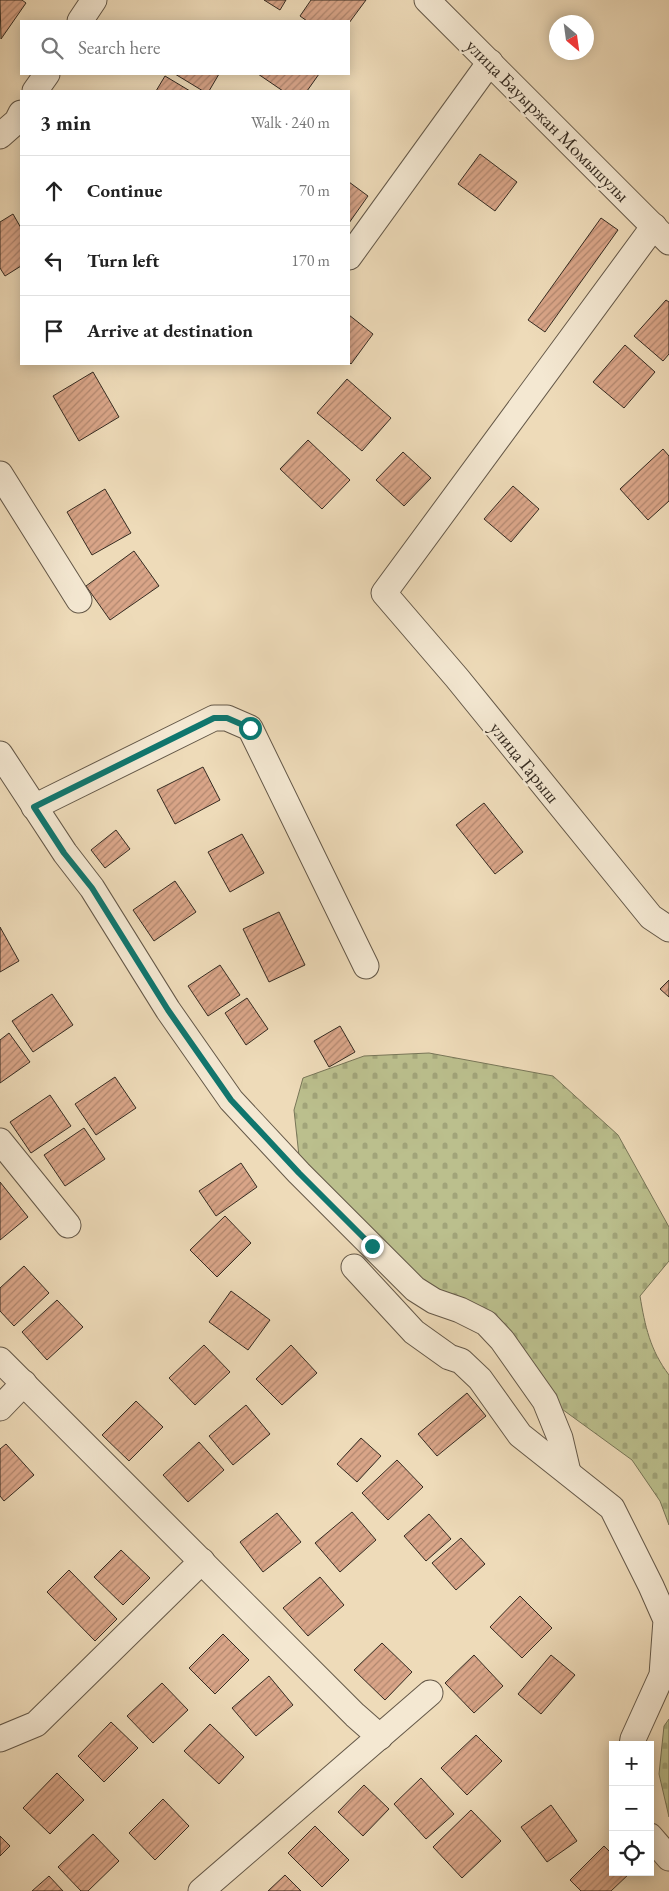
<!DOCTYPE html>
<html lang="en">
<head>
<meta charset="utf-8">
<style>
	body { margin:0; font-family:"EB Garamond",serif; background:#f2f2f2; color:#222 }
	.controls { position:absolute; right:15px; bottom:15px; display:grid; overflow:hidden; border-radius:0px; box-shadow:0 2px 12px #0003 }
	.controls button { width:45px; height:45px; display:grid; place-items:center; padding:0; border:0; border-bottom:1px solid #e0e0e0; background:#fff; color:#222; font:25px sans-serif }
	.compass { position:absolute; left:549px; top:15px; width:45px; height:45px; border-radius:50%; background:#fff; box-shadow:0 2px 12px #0003; rotate:151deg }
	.stop { position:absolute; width:15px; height:15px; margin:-11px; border:4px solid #0f766e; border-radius:50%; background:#fff }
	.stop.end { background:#0f766e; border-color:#fff; box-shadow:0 1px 5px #0008 }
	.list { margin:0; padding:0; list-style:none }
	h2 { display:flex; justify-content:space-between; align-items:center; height:65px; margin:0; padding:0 20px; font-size:21px }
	h2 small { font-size:16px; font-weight:400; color:#767676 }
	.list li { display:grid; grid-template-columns:32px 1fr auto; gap:15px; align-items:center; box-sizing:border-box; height:70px; padding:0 20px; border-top:1px solid #e0e0e0 }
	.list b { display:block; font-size:19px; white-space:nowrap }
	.list em { font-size:16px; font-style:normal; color:#767676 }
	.icon { flex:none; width:28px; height:28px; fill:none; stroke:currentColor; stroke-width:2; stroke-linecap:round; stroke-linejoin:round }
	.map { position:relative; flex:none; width:669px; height:1891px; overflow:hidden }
	.search { position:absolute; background:#fff; box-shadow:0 2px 12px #0003; left:20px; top:20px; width:330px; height:55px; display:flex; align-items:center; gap:12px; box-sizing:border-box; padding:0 18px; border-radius:0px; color:#767676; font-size:19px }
	.panel { position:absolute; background:#fff; box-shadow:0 2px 12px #0003; left:20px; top:90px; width:330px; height:275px; border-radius:0px }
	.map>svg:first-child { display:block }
</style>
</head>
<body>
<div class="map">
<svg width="669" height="1891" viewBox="0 0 669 1891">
	<defs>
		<pattern id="cemetery-stones" width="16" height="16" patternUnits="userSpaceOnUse" patternTransform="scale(1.25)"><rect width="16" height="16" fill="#bbbf8d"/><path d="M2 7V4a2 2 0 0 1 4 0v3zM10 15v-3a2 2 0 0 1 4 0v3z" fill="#a1a479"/></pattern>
		<pattern id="building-hatch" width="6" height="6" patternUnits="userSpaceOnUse" patternTransform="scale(1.25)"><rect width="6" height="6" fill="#d9a588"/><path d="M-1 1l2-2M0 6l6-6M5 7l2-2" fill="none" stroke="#b1876f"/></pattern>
	</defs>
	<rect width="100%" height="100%" fill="#eedbb9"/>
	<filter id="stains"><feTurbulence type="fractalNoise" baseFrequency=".004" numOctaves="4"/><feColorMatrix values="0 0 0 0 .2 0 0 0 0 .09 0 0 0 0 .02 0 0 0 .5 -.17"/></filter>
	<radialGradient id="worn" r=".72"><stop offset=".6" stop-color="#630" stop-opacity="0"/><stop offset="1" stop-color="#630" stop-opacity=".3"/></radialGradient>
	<g fill="url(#cemetery-stones)" stroke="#787658">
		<path d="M429,1053L553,1076L618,1135L669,1227V1261L640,1296C645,1326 650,1350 669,1375V1525L660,1501L632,1460L555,1404L448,1296L415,1275L299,1156L294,1110L303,1078L364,1056Z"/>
		<polygon points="669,1719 669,1817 659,1774 664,1726"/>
	</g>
	<g fill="url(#building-hatch)" stroke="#362c22">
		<polygon points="0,0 22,0 26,3 1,39"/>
		<polygon points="264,0 286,0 280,10"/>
		<polygon points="311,0 366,0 349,23 349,21 307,21 300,16"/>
		<polygon points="175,74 219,74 209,91 203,91"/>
		<polygon points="258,74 319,74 307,91 283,91"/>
		<polygon points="165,76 190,91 156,91"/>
		<polygon points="480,154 517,182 495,211 458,184"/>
		<polygon points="349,182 368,196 349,223"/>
		<polygon points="13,214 21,228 21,266 5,276 0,268 0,222"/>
		<polygon points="601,218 618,230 545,332 528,320"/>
		<polygon points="666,300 669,302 669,354 663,361 634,336"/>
		<polygon points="349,315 373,334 351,364 349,362"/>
		<polygon points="625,345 655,372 624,408 593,382"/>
		<polygon points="93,372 119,417 79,441 53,396"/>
		<polygon points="347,379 391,418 362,451 317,413"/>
		<polygon points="308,440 350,480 322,509 280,469"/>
		<polygon points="663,449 669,456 669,501 648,520 620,489"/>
		<polygon points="403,452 431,478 404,506 376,480"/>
		<polygon points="513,486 539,509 511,542 484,519"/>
		<polygon points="105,489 131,533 92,555 67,512"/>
		<polygon points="134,551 159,586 110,620 86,586"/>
		<polygon points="203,767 220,800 175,824 157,790"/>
		<polygon points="484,803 523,852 495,874 456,825"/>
		<polygon points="116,830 130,849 105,868 91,850"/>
		<polygon points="242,834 264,873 230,892 208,852"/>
		<polygon points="175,881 196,912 154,941 133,910"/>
		<polygon points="279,912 305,965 269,982 243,929"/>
		<polygon points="0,927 19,961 0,972"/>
		<polygon points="220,965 240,995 208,1016 188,986"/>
		<polygon points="669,980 669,997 660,989"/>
		<polygon points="52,994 73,1025 33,1052 12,1021"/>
		<polygon points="247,998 268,1029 246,1045 225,1013"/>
		<polygon points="340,1026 355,1052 329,1067 314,1041"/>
		<polygon points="9,1033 30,1062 0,1083 0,1040"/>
		<polygon points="115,1077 136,1108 96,1135 75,1104"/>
		<polygon points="50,1095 71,1126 31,1153 10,1122"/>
		<polygon points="84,1128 105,1159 65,1186 44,1155"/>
		<polygon points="241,1163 257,1187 216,1216 199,1191"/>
		<polygon points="0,1182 28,1217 0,1240"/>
		<polygon points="225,1216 251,1243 217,1277 190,1250"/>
		<polygon points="24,1266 49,1293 14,1326 0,1311 0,1288"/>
		<polygon points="231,1291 270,1320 248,1350 209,1322"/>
		<polygon points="57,1300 83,1327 47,1360 22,1332"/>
		<polygon points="204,1345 230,1372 195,1405 169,1378"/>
		<polygon points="291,1345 317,1373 282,1405 256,1379"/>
		<polygon points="467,1393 486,1416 437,1456 418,1434"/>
		<polygon points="136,1401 163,1427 129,1461 102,1435"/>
		<polygon points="246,1405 270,1434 233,1465 209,1436"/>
		<polygon points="361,1438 381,1456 357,1482 337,1464"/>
		<polygon points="199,1442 224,1470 188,1502 163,1475"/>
		<polygon points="6,1444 34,1475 4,1501 0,1496 0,1449"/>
		<polygon points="397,1460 423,1487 388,1520 362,1493"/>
		<polygon points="352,1512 376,1540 340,1572 315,1543"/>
		<polygon points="277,1513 301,1542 263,1572 240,1542"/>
		<polygon points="429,1514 451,1539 426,1561 404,1536"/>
		<polygon points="461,1538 485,1564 456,1590 432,1563"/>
		<polygon points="121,1550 150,1578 123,1605 94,1577"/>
		<polygon points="69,1570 117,1619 95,1641 47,1592"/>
		<polygon points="320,1577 344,1605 308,1636 283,1608"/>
		<polygon points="520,1596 552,1628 522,1658 490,1627"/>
		<polygon points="223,1634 249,1660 215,1694 189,1668"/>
		<polygon points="382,1643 412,1672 385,1700 354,1670"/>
		<polygon points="474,1655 503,1686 474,1713 445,1683"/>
		<polygon points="551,1655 575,1675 541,1714 518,1694"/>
		<polygon points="269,1676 293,1705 256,1736 232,1708"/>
		<polygon points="162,1683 188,1710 153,1743 127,1716"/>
		<polygon points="111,1722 138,1748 104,1782 78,1756"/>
		<polygon points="210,1724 244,1757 219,1784 184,1751"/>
		<polygon points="476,1735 502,1761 467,1795 441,1768"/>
		<polygon points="57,1773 84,1800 50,1834 23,1808"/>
		<polygon points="421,1778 454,1814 426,1839 394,1804"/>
		<polygon points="364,1785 389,1809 363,1836 338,1812"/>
		<polygon points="163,1799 189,1826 155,1860 129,1833"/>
		<polygon points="551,1805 577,1841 547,1862 521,1827"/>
		<polygon points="471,1810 501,1841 462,1878 433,1847"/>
		<polygon points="315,1826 349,1860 322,1887 288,1853"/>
		<polygon points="93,1834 119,1861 88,1891 81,1891 58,1867"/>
		<polygon points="0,1836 10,1846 0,1856"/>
		<polygon points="604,1846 613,1855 613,1872 630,1873 611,1891 581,1891 570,1880"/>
		<polygon points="285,1875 301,1891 268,1891"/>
		<polygon points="49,1876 63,1891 32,1891"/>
	</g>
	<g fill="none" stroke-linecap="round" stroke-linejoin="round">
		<defs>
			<g id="street">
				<polyline points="427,0 669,242"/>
				<polyline points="80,21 94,0"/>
				<polyline points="35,91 47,74"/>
				<polyline points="0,136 17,121 21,113"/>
				<polyline points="654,226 384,593 457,678 651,917 669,929"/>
				<polyline points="349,257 490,62"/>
				<polyline points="0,474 79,600"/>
				<polyline points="0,754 65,853 92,888 168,1010 231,1100 299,1173 415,1289 434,1301 460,1310 486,1323 502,1340 545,1401 560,1438 568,1472"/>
				<polyline points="34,807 214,718 227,718 250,728 366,966"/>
				<polyline points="0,1141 68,1225"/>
				<polyline points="354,1267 414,1332 449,1357 461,1361 480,1379 520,1435 612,1508 651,1586 666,1620 662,1675 633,1739 632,1745"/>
				<polyline points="0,1360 355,1715 380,1737"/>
				<polyline points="0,1408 24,1383"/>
				<polyline points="0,1739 36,1724 202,1561"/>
				<polyline points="650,1836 669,1858"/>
				<polyline points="201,1891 430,1693"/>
			</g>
		</defs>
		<use href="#street" stroke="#645848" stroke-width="27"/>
		<use href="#street" stroke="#f4e8d2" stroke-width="25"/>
	</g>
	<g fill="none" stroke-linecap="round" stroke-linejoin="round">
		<polyline stroke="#0f766e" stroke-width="6" points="250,728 227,718 214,718 34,807 64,853 92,888 168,1010 231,1100 299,1173 372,1246"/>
	</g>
	<g text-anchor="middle" stroke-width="4.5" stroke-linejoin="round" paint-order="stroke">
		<g font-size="19" fill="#362c22" stroke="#f4e8d2">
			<text transform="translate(548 120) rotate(45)" y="7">улица Бауыржан Момышулы</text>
			<text transform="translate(525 762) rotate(51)" y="7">улица Гарыш</text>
		</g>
	</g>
	<rect width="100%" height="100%" filter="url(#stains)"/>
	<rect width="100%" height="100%" fill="url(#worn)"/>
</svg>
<div class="controls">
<button>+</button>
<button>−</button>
<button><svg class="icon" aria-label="locate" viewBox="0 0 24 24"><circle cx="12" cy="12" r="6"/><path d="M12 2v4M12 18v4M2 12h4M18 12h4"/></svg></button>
</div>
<svg class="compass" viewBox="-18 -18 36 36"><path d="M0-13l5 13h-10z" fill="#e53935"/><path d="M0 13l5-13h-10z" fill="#767676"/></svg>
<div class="stop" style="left:250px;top:728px"></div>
<div class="stop end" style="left:372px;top:1246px"></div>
<div class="search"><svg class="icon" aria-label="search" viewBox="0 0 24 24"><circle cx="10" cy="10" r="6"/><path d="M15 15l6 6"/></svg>Search here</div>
<section class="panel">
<h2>3 min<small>Walk · 240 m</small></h2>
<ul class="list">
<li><svg class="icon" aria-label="ahead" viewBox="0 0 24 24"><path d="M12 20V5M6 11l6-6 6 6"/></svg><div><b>Continue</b></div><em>70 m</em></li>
<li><svg class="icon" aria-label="left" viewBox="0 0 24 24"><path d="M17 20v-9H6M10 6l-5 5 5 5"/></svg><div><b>Turn left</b></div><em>170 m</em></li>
<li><svg class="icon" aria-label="arrive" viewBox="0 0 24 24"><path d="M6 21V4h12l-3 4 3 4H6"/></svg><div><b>Arrive at destination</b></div></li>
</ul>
</section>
</div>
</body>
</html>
